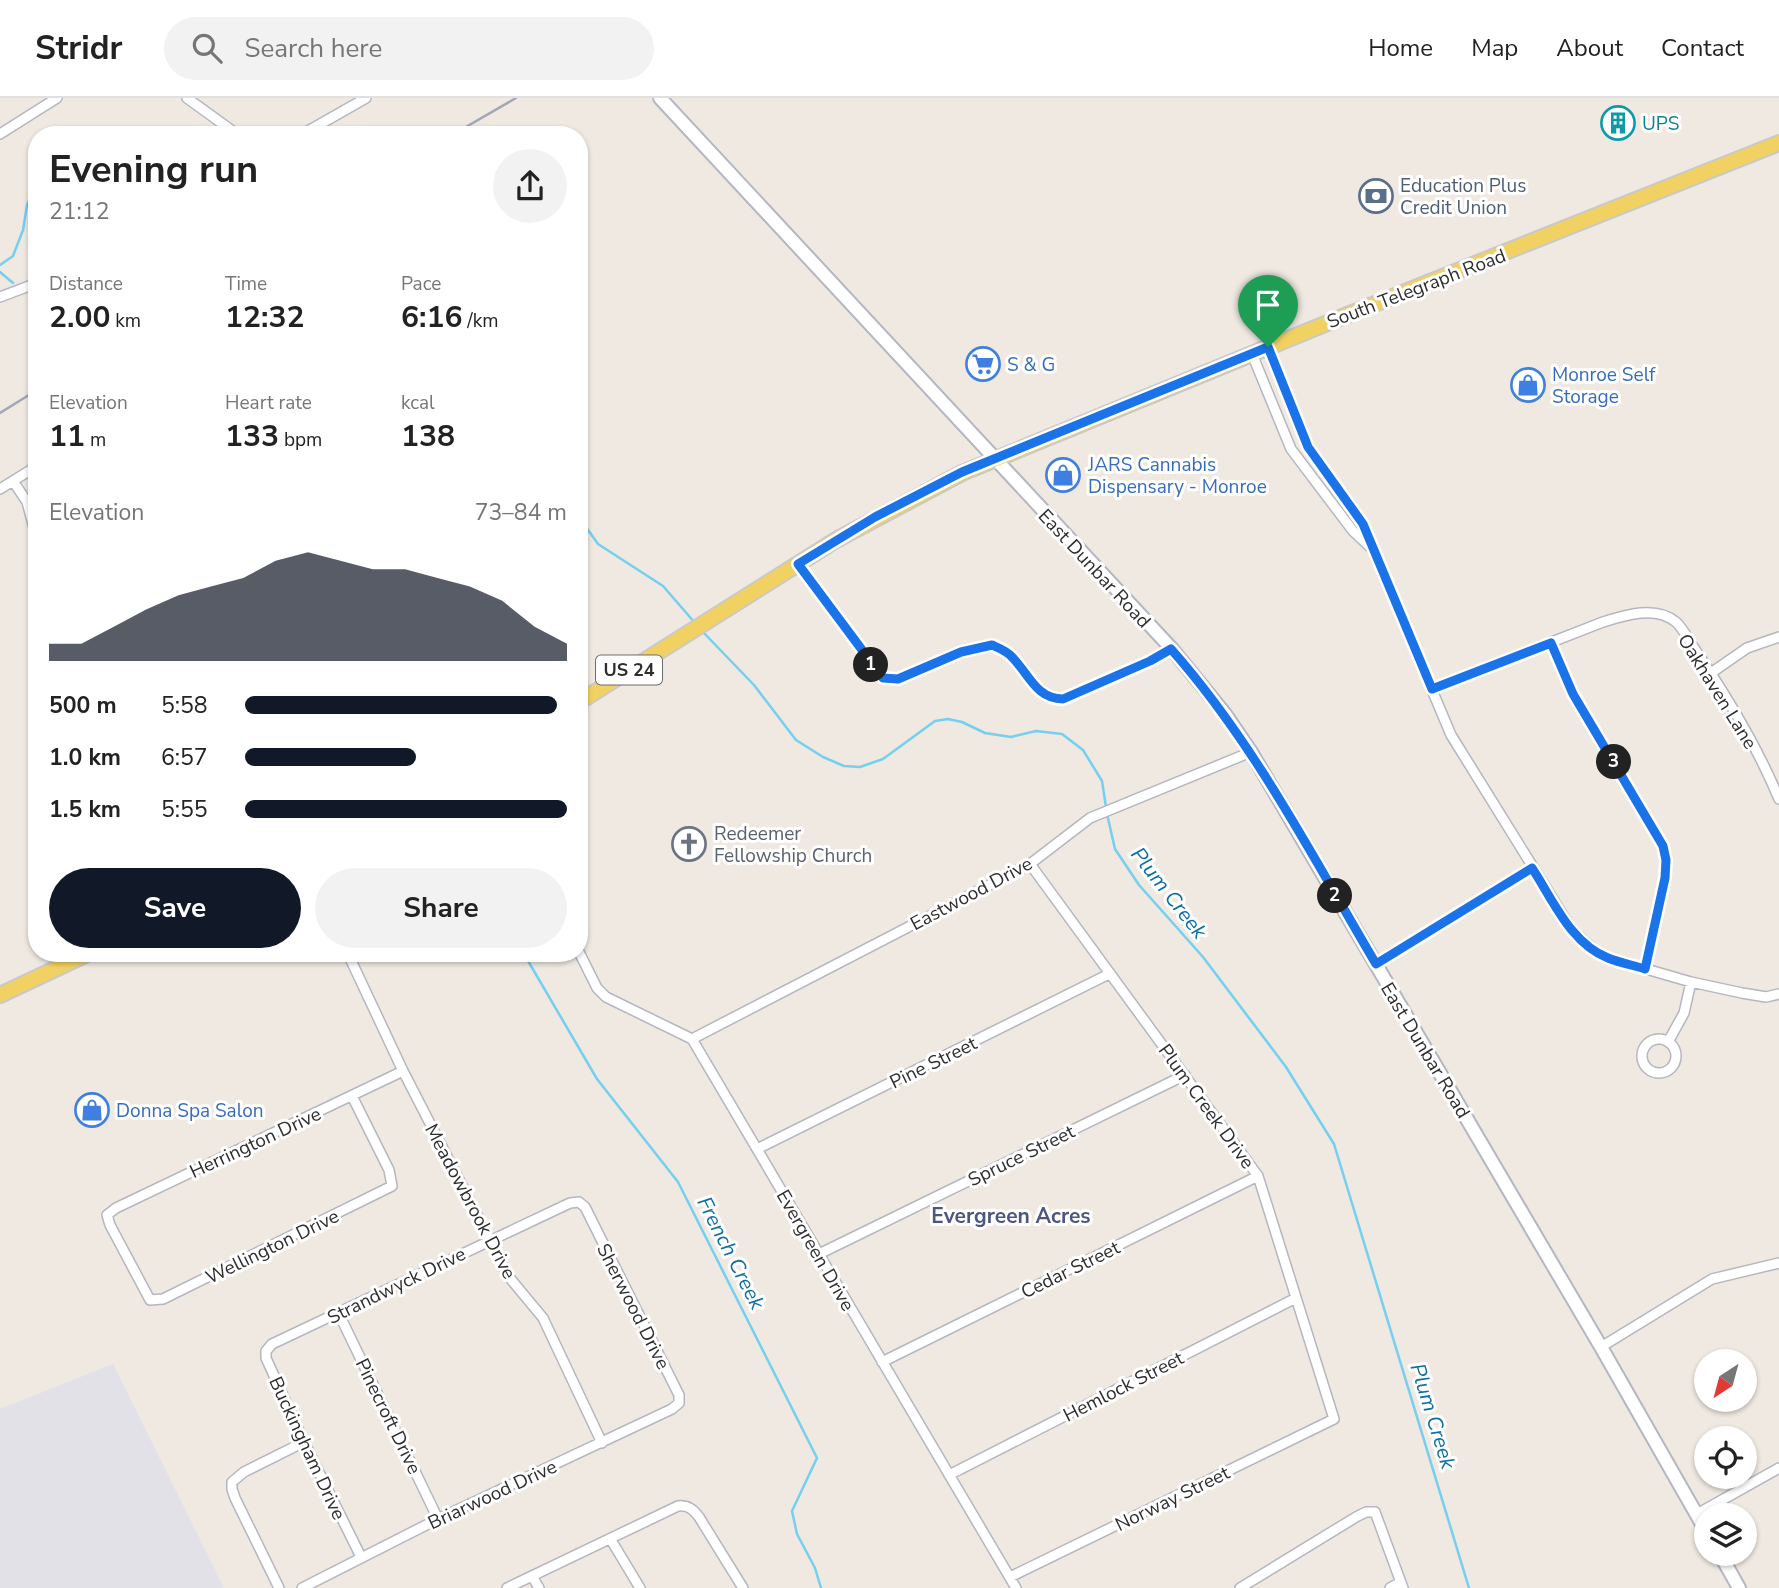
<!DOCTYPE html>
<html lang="en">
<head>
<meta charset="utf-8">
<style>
	body { margin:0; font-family:"Nunito Sans",sans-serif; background:#f2f2f2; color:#222; height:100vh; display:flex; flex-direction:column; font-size:26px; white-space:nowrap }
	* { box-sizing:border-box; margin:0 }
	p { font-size:23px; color:#767676 }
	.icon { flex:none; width:38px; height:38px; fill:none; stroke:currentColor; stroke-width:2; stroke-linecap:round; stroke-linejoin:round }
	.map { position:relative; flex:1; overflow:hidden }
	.sheet { position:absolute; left:28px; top:28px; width:560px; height:836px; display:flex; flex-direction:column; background:#fff; border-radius:28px; box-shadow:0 2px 5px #0004 }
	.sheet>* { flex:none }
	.needle { width:46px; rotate:216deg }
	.fabs { position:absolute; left:1694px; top:1251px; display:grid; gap:14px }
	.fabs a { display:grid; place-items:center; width:63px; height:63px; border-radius:50%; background:#fff; box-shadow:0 2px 5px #0004; font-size:35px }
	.pin { position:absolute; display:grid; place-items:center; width:60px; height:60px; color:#fff; margin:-72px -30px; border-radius:50% 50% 50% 0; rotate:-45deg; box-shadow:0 0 7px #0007 }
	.pin .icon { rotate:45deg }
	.km { position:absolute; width:35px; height:35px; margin:-18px; border-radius:50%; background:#222; color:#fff; font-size:19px; line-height:35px; text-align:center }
	.round { display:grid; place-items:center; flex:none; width:74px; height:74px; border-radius:37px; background:#f2f2f2 }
	.head { display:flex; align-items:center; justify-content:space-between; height:119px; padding:0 21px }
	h1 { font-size:38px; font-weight:700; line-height:52px }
	.figures { display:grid; grid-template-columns:repeat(3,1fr); gap:10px; height:119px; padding:7px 21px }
	.figures div { display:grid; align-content:center }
	.figures b { font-size:30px; font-weight:700 }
	.figures small { font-size:19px; font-weight:400 }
	.figures p { font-size:19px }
	.chart { height:196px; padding:14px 21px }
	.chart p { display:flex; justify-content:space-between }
	.chart svg { width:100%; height:126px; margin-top:7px; fill:#111827; opacity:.7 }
	.primary-button { display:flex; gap:14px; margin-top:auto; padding:14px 21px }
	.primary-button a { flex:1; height:80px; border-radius:42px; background:#111827; color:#fff; font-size:28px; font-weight:700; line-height:80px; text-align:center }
	.primary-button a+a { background:#f2f2f2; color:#222 }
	ul { padding:0 21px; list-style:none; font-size:23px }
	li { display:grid; grid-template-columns:112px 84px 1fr; align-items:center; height:52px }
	li i { height:18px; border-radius:9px; background:#111827 }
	header { display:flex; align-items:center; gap:42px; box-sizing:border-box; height:98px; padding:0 35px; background:#fff; border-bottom:2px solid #e0e0e0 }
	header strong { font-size:33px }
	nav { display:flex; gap:38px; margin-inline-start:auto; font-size:24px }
	.search { width:490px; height:63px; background:#f2f2f2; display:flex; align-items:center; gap:18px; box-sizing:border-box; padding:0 24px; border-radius:38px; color:#767676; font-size:26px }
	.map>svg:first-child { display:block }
</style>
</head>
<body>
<header>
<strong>Stridr</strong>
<div class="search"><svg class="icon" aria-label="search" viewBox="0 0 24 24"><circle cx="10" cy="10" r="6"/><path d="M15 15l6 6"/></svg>Search here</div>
<nav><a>Home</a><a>Map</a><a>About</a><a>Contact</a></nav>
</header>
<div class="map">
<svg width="1779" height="1490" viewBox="0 0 1779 1490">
	<rect width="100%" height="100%" fill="#efe9e1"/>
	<path fill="#e3e1e8" d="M113,1266L224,1490H0V1311Z"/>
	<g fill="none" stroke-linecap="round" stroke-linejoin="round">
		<path stroke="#75cff0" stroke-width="2.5" d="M0,167L13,158L23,132L27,107L37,81
			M0,174L13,185
			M30,201L37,206
			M579,419L598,446L663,488L695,525
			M702,533L754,587L796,642L823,659L844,668L860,669L883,661L935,623L948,621L962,624L985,635L1011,639L1036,633L1062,636L1083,652L1102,683L1106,709
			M1107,716L1115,751L1139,787L1203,859L1286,969L1334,1046L1469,1490
			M524,856L597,981L678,1084L817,1360L792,1413L797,1436L815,1470L821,1490"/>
		<g stroke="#b4b7c1" stroke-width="12">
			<path id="street" d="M187,0L238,37
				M0,36L57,0
				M301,37L366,0
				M0,199L37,185
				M1268,249L1308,349L1362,426L1451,637L1572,832L1595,853L1608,860L1691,884L1742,895L1766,899L1779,896
				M1252,256L1291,351L1353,433L1370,449
				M13,383L27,404L37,441
				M0,391L37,368
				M798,466L883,580L898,581L961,554L992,547C999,550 1007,553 1012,559C1029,576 1035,601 1063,601L1150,563L1172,551
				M1551,545L1573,596L1663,748L1666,763L1665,780L1645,871
				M1711,575L1747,550L1779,539
				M1431,591L1603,524C1625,517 1656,507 1676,524C1683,530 1689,543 1694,550C1726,597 1757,648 1779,701
				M579,854L597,890L606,899L692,941L1016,1490
				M348,856L403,973L509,1179L543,1220L602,1345
				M1376,866L1533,770
				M692,941L1030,766L1090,720L1251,654
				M1642 958a17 17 0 1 1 34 0a17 17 0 1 1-34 0Z
				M1668,944L1684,915L1691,884
				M352,998L389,1072L392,1088L163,1201L150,1202L110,1127L107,1117L116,1110L403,973
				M757,1051L1109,876
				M819,1156L1185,977
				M339,1216L438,1421
				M1601,1249L1712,1181L1779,1165
				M882,1264L1258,1078
				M949,1377L1296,1200
				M1697,1416L1779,1370
				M611,1442L640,1490
				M532,1478L539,1490
				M1010,1479L1334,1321L1258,1078L1030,766
				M279,1490L235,1400L232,1391V1384L244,1374L304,1344
				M302,1490L438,1421L672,1311L679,1305V1297L585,1109L579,1104L570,1105L272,1246L266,1253V1260L304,1344L361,1459
				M507,1490L678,1408C688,1407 693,1411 699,1419L743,1490
				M1240,1490L1356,1419L1366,1414H1375L1403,1490
				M1390,1490L1401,1484"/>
		</g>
		<g stroke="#b4b7c1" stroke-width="16">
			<path id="secondary" d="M660,0L1172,551L1225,616L1251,654L1601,1249L1706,1433
				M1720,1456L1739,1490"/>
		</g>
		<g stroke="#c9c9c9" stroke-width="18">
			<path id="primary" d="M579,604L836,442L962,375L1347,217L1779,45
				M0,897L87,856"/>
		</g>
		<use href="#street" stroke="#fff" stroke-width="9"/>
		<use href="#secondary" stroke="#fff" stroke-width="12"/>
		<use href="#primary" stroke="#f2d163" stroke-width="14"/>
		<path stroke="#a3a6b8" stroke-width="2.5" d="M452,37L516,0
			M0,315L37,292"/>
	</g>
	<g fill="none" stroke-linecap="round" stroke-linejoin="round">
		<g stroke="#fff" stroke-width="14">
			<path id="route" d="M1268,249L1308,349L1363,426L1432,591L1551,545L1573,596L1663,748L1666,762L1665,780L1645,871C1633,867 1620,865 1608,860C1571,846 1553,802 1532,770L1376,866C1312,758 1255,646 1171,551L1150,563L1063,601C1036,601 1029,576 1012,559C1007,553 999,550 992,547L961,554L898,581L883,580L798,466L875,419L962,374Z"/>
		</g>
		<use href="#route" stroke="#1a73e8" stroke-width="9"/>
	</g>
	<defs>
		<g id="building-ring" transform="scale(1.75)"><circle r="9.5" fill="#fff" stroke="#0f9aa8" stroke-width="1.5"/><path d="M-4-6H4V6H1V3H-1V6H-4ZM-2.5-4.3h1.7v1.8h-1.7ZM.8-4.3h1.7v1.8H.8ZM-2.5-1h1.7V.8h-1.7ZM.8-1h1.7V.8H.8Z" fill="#0f9aa8"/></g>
		<g id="bank-ring" transform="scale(1.75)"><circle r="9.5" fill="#fff" stroke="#5c6f8a" stroke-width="1.5"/><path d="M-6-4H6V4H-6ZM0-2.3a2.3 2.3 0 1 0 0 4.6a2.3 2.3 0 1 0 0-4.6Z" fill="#5c6f8a"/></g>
		<g id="supermarket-ring" transform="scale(1.75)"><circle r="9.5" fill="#fff" stroke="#3f7fe0" stroke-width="1.5"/><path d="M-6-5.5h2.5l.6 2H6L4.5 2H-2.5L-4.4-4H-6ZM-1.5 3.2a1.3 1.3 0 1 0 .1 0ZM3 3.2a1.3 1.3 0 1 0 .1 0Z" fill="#3f7fe0"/></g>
		<g id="shop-ring" transform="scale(1.75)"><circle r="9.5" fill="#fff" stroke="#3f7fe0" stroke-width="1.5"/><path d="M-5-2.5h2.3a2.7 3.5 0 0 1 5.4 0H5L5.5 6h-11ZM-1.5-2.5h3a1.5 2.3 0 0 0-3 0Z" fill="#3f7fe0"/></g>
		<g id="church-ring" transform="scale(1.75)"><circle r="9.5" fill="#fff" stroke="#6b7280" stroke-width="1.5"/><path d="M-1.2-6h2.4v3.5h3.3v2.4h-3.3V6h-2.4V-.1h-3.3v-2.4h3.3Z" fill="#6b7280"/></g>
	</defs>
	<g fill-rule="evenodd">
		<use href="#building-ring" x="1618" y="25"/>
		<use href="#bank-ring" x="1376" y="98"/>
		<use href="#supermarket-ring" x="983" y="266"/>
		<use href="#shop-ring" x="1528" y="287"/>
		<use href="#shop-ring" x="1063" y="377"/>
		<use href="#church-ring" x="689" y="746"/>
		<use href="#shop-ring" x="92" y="1012"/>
	</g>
	<g text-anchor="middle" stroke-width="6" stroke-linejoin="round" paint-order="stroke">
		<rect fill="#fff" stroke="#6d6d6d" stroke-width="2" x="596" y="557.5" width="66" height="29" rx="5"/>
		<g font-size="18" font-weight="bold" fill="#2e2e2e">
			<text x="629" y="578">US 24</text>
		</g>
		<g font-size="19" fill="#0d838f" stroke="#fff" text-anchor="start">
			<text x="1642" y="32">UPS</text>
		</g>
		<g font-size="19" fill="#4e5e75" stroke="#fff" text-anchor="start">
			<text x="1400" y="94">Education Plus<tspan x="1400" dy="22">Credit Union</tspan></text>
		</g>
		<g font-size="19" fill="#2e2e2e" stroke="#fff">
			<text transform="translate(1416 190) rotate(-21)" y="7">South Telegraph Road</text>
			<text transform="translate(1095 470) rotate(47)" y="7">East Dunbar Road</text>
			<text transform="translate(1718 593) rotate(58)" y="7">Oakhaven Lane</text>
			<text transform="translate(971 795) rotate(-28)" y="7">Eastwood Drive</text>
			<text transform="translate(1426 952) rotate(59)" y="7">East Dunbar Road</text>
			<text transform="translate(933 964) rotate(-26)" y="7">Pine Street</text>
			<text transform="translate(1207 1008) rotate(54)" y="7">Plum Creek Drive</text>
			<text transform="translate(255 1044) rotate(-25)" y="7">Herrington Drive</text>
			<text transform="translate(1021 1057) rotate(-26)" y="7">Spruce Street</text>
			<text transform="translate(471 1103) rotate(62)" y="7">Meadowbrook Drive</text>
			<text transform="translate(272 1148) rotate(-26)" y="7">Wellington Drive</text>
			<text transform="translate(816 1152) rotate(60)" y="7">Evergreen Drive</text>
			<text transform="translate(1070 1171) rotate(-26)" y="7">Cedar Street</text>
			<text transform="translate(396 1187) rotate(-26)" y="7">Strandwyck Drive</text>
			<text transform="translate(634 1208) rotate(63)" y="7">Sherwood Drive</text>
			<text transform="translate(1123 1288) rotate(-27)" y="7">Hemlock Street</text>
			<text transform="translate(389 1318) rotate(64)" y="7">Pinecroft Drive</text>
			<text transform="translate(308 1350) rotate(65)" y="7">Buckingham Drive</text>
			<text transform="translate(492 1396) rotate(-25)" y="7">Briarwood Drive</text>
			<text transform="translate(1172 1400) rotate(-26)" y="7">Norway Street</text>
		</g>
		<g font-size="19" fill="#366cbe" stroke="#fff" text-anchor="start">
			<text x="1007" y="273">S &amp; G</text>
			<text x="1552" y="283">Monroe Self<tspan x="1552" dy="22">Storage</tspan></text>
			<text x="1088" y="373">JARS Cannabis<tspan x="1088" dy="22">Dispensary - Monroe</tspan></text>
			<text x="116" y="1019">Donna Spa Salon</text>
		</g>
		<g font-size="19" fill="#5b616d" stroke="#fff" text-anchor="start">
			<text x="714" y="742">Redeemer<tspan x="714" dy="22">Fellowship Church</tspan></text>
		</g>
		<g font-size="21" font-style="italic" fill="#0d6fa3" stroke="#fff">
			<text transform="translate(1169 795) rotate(52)" y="7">Plum Creek</text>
			<text transform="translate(731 1155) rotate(63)" y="7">French Creek</text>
			<text transform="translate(1433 1318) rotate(73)" y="7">Plum Creek</text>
		</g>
		<g font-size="21" font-weight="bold" fill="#4d5680" stroke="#fff">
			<text x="1011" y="1125">Evergreen Acres</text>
		</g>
	</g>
</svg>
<div class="fabs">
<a><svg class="needle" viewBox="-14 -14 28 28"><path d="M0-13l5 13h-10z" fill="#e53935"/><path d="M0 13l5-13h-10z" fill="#767676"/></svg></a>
<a><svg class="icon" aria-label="locate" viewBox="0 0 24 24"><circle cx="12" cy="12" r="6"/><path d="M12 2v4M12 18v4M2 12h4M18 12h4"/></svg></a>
<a><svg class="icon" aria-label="layers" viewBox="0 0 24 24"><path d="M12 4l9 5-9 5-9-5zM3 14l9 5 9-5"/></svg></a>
</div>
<div class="pin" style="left:1268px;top:249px;background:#1e9e55"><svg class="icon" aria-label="arrive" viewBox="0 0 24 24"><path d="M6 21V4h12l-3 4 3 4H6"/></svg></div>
<b class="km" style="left:871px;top:567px">1</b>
<b class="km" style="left:1335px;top:798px">2</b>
<b class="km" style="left:1614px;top:664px">3</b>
<section class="sheet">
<div class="head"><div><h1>Evening run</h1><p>21:12</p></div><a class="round"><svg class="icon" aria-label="share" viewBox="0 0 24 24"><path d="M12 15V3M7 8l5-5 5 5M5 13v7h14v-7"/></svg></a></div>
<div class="figures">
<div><p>Distance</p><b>2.00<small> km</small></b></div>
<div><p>Time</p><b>12:32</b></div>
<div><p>Pace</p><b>6:16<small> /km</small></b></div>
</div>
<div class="figures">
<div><p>Elevation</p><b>11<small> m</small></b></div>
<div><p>Heart rate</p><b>133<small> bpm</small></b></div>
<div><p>kcal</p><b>138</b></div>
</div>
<div class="chart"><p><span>Elevation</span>73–84 m</p>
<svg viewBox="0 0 160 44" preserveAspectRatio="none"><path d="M0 44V38L10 38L20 32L30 26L40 21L50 18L60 15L70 9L80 6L90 9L100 12L110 12L120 15L130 18L140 23L150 32L160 38V44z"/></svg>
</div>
<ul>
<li><b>500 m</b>5:58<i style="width:97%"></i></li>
<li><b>1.0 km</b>6:57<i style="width:53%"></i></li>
<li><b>1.5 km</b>5:55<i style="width:100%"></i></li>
</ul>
<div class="primary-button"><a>Save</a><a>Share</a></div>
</section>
</div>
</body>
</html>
